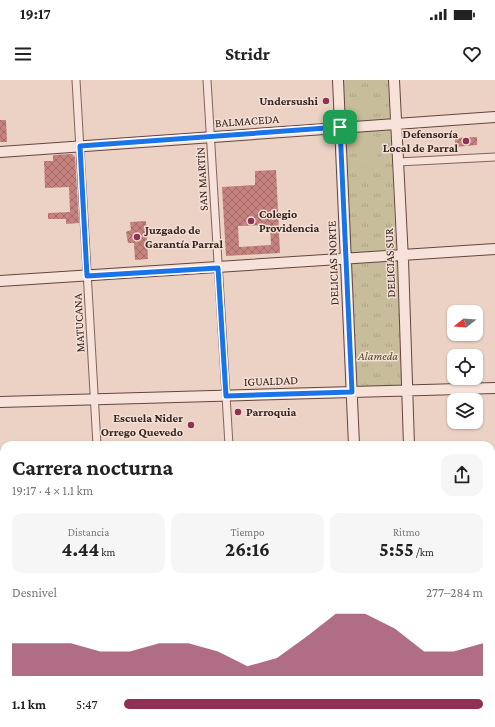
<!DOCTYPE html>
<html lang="es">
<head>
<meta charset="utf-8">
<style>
	body { margin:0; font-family:"Crimson Pro",serif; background:#f6f6f6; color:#222; height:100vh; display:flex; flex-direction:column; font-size:15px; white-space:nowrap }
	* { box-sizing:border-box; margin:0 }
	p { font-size:13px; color:#767676 }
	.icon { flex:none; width:22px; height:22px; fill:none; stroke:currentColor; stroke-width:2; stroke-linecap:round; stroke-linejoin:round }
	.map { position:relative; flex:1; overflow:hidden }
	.sheet { position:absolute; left:0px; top:361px; width:495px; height:286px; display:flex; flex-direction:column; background:#fff; border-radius:12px 12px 0 0; box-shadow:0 1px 3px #0004 }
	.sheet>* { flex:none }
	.needle { width:26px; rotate:253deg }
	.tools { position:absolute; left:447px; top:225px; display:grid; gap:8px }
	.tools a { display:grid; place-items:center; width:36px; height:36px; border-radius:8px; background:#fff; box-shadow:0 1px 3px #0004; font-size:20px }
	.pin { position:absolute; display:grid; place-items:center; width:34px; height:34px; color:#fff; margin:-17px; border-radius:8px; box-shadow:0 2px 6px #0006 }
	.round { display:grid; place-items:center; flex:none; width:42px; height:42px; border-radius:12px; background:#f6f6f6 }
	.headline { display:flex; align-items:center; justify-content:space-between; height:68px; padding:0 12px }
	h1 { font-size:22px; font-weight:700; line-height:30px }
	.metrics { display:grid; grid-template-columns:repeat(3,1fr); gap:6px; height:68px; padding:4px 12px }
	.metrics div { display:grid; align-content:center; border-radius:10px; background:#f6f6f6; text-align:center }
	.metrics b { font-size:20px; font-weight:700 }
	.metrics small { font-size:11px; font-weight:400 }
	.metrics p { font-size:11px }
	.chart { height:112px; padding:8px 12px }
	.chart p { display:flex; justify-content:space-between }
	.chart svg { width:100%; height:72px; margin-top:4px; fill:#8f3154; opacity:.7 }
	ul { padding:0 12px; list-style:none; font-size:13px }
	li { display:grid; grid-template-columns:64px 48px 1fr; align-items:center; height:30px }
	li i { height:10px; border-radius:5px; background:#8f3154 }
	.status { display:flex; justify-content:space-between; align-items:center; height:28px; padding:0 20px; background:#fff; direction:ltr }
	.status svg { height:11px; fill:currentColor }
	header { display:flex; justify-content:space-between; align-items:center; height:52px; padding:0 12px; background:#fff; font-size:18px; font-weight:700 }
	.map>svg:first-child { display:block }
</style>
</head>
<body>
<div class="status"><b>19:17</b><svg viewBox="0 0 49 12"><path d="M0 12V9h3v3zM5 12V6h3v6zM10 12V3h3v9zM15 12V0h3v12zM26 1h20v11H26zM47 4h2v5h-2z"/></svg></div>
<header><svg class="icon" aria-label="menu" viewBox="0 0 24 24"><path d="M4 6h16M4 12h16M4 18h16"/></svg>Stridr<svg class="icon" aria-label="heart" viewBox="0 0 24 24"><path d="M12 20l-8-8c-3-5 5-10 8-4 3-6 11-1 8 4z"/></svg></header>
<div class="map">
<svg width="495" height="647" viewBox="0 0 495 647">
	<defs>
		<pattern id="park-tufts" width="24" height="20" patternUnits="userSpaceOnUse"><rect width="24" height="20" fill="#c8bd9a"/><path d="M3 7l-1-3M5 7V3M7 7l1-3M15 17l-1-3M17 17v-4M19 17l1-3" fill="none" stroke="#aca284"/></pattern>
		<pattern id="building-cross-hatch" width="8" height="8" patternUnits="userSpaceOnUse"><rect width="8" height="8" fill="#c6827e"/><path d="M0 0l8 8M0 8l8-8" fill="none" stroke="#a26a67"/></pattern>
	</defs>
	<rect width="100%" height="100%" fill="#ebd2c5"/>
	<path fill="url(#park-tufts)" d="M342,0H388L403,306L356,307Z
		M374,643H414V647H375Z"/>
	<path fill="#c8bd9a" d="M372,9L374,30L360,31L359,10Z
		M376,56L378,86L360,87L359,57Z"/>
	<path fill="url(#building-cross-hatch)" fill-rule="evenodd" d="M0,40H6L7,62H0Z
		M477,57V65L455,67V58Z
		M72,74L75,77L79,143L66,144V139H48V133L70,132L69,107L45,108L44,81H53V75Z
		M276,90L280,173L226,176L222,107L255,105V91ZM270,145L271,165L239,167L238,146Z
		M146,141L148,179L135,180L134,163H128L126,152L131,150L130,142Z"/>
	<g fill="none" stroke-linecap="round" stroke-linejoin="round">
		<g stroke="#84635c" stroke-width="9">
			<path id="street" d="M76,0L97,365
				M207,0L229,365
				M398,82L495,77
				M491,441H495
				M0,457H4
				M491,568H495
				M0,588H4
				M112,643V647
				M244,643V647"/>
		</g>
		<g stroke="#664540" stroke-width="12">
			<path id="secondary" d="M338,0L354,365
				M394,0L403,180L409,365
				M0,72L495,37
				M0,201L495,169
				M0,322L495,308
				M371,643V647
				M419,643V647"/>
		</g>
		<use href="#street" stroke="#f6e2d8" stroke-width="7"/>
		<use href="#secondary" stroke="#f6e2d8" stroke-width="10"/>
	</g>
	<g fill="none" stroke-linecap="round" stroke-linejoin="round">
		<g stroke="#fff" stroke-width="8">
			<path id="route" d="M340,47L352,312L226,316L218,188L87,196L80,66Z"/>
		</g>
		<use href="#route" stroke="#1a73e8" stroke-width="5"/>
	</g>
	<g fill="#8f3154" stroke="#f3dfd4" stroke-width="1.5">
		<circle cx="326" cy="21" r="4"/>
		<circle cx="466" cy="61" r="4"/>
		<circle cx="251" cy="141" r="4"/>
		<circle cx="137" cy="157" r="4"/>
		<circle cx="238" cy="332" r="4"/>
		<circle cx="191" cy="345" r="4"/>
	</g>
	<g text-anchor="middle" stroke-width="3" stroke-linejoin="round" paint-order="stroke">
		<g font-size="12" font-weight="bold" fill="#36221f" stroke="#f3dfd4" text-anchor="end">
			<text x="318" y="25">Undersushi</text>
			<text x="458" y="58">Defensoría<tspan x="458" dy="14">Local de Parral</tspan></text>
			<text x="259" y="138" text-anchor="start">Colegio<tspan x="259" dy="14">Providencia</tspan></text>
			<text x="145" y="154" text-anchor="start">Juzgado de<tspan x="145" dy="14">Garantía Parral</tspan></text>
			<text x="246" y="336" text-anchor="start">Parroquia</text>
			<text x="183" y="342">Escuela Nider<tspan x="183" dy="14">Orrego Quevedo</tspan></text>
		</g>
		<g font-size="12" fill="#36221f" stroke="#f3dfd4">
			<text transform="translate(247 41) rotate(-4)" y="4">BALMACEDA</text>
			<text transform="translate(202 99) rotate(-93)" y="4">SAN MARTÍN</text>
			<text transform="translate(333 183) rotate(-92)" y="4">DELICIAS NORTE</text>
			<text transform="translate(390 183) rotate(-92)" y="4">DELICIAS SUR</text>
			<text transform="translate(79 243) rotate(-93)" y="4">MATUCANA</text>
			<text transform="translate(271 301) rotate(-2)" y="4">IGUALDAD</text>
		</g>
		<g font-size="12" font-style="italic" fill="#504c27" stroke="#f3dfd4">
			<text x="378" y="280">Alameda</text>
		</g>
	</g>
</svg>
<div class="tools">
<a><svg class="needle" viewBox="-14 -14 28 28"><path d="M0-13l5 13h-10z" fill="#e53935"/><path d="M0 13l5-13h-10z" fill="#767676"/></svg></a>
<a><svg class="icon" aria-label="locate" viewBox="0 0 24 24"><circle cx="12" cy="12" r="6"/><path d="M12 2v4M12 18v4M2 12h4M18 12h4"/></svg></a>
<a><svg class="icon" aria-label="layers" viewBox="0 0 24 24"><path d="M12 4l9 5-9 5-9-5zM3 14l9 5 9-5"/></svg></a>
</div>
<div class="pin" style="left:340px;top:47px;background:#1e9e55"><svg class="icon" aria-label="arrive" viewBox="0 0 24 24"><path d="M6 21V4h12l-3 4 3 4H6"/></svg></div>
<section class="sheet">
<div class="headline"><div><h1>Carrera nocturna</h1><p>19:17 · 4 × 1.1 km</p></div><a class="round"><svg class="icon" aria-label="share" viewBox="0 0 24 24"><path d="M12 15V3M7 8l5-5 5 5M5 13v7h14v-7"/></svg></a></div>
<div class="metrics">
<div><p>Distancia</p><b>4.44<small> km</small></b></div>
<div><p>Tiempo</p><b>26:16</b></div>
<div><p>Ritmo</p><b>5:55<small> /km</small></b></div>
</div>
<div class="chart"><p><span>Desnivel</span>277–284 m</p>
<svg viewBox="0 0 160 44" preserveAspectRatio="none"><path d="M0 44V24L10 24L20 24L30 29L40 29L50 24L60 24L70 29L80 38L90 33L100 20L110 6L120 6L130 15L140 29L150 29L160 24V44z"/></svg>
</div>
<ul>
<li><b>1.1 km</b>5:47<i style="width:100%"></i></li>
</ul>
</section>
</div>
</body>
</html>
